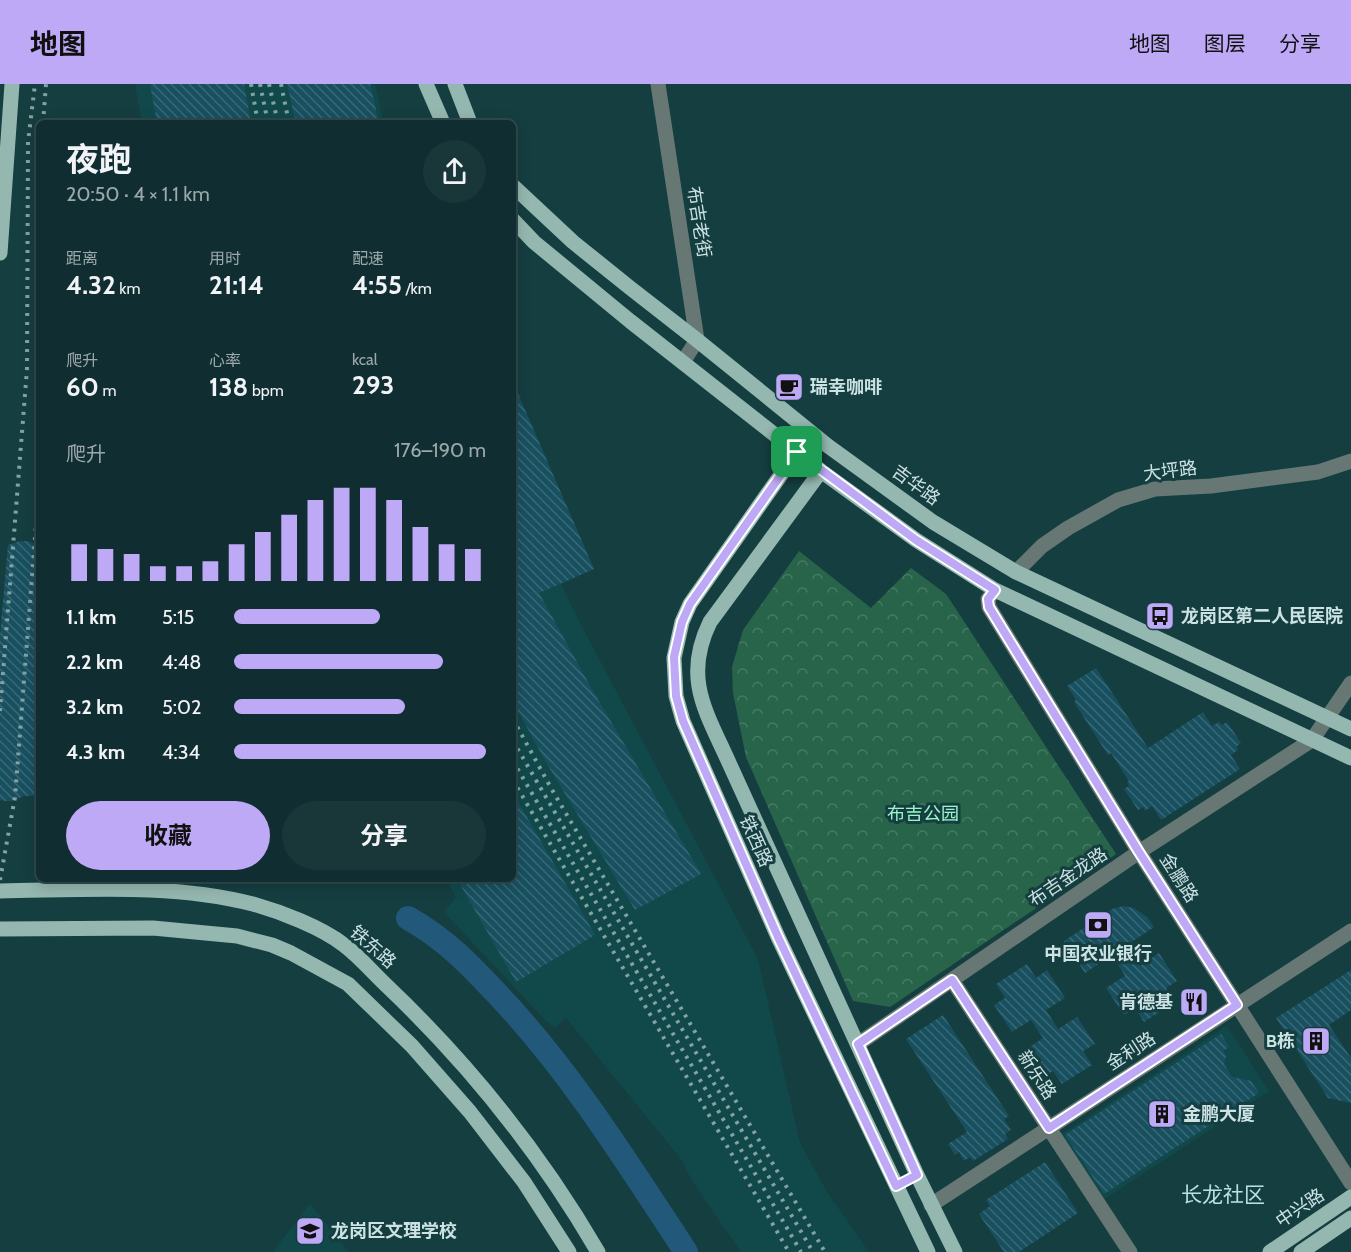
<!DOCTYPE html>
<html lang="zh">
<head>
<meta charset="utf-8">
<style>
	body { margin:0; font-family:Cabin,"Noto Sans SC",sans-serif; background:#193639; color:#f1f3f6; height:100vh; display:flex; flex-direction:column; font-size:22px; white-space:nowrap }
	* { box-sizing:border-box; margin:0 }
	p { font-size:20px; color:#9ca8ab }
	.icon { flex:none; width:33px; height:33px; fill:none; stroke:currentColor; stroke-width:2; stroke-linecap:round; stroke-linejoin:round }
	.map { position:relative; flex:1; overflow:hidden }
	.panel { position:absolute; left:36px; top:36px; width:480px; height:762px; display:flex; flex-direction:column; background:#102e31; border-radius:9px; box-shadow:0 3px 15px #0003,0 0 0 2px #304a4d }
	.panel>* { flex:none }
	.pin { position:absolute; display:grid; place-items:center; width:51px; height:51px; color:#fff; margin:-26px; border-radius:12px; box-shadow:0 3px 9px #0006 }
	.round { display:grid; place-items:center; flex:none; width:63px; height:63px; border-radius:32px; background:#193639 }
	.summary { display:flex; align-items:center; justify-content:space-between; height:102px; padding:0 30px }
	h1 { font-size:33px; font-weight:700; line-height:45px }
	.stats { display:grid; grid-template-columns:repeat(3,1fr); gap:9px; height:102px; padding:6px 30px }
	.stats div { display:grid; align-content:center }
	.stats b { font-size:26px; font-weight:700 }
	.stats small { font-size:16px; font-weight:400 }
	.stats p { font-size:16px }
	.chart { height:168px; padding:12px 30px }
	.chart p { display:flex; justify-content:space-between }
	.chart svg { width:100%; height:108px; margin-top:6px; stroke:#bda9f5; stroke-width:6 }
	.cta { display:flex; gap:12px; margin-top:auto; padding:12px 30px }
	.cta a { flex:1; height:69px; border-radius:36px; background:#bda9f5; color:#111; font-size:24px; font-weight:700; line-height:69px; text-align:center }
	.cta a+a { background:#193639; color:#f1f3f6 }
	ul { padding:0 30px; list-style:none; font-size:20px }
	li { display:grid; grid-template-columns:96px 72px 1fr; align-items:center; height:45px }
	li i { height:15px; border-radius:8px; background:#bda9f5 }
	header { display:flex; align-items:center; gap:36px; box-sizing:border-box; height:84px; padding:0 30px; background:#bda9f5; color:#111 }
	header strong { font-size:28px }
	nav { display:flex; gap:33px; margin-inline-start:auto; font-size:21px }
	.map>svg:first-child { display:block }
</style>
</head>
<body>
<header>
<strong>地图</strong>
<nav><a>地图</a><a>图层</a><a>分享</a></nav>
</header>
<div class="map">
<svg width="1351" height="1168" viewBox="0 0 1351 1168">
	<defs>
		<pattern id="park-crowns" width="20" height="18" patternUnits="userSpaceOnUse" patternTransform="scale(1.5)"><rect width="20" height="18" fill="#28644a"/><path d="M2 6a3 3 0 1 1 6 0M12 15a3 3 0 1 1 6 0" fill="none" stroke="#467a64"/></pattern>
		<pattern id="building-back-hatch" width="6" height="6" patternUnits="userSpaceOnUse" patternTransform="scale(1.5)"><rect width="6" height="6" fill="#185060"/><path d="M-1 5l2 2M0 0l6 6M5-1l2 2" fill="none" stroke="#386977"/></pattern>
	</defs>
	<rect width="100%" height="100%" fill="#153e41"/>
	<path fill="#11494b" d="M135,0H375L384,39H130L129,36L141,34Z
		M513,298L594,485L561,500L579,537L758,875L800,1059L827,1108L869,1168H741L692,1097L681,1075L566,934L555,944L545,936L444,828L456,813L446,795H513Z
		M1227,942L1269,1007L1103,1116L1061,1051Z
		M310,1119L315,1126L349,1168H273Z"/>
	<path fill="url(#park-crowns)" d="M799,467L871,524L911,484L946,510L1116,770L890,923L853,917L746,673L733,609L732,583L743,546Z"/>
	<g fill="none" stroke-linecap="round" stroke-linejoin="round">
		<path stroke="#225879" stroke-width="24" d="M408,834C447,856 471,882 501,914C573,991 628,1080 686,1168"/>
	</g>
	<path fill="url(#building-back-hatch)" d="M150,0H244L251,39H157Z
		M287,0H370L379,39H296Z
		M513,298L594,485L539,509L594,609L701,790L635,826L546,678L513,618Z
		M20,457H27L39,461V712H24L12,717H5L0,716V552L8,461Z
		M1096,584L1148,664L1203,628L1212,642L1219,638L1222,641L1227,638L1241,659L1236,663L1238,666L1231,671L1240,685L1161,736L1152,722L1145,727L1143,723L1138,726L1124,705L1129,702L1127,698L1129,697L1111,669L1108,671L1074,618L1076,616L1067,602Z
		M513,709L595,851L516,898L457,795H513Z
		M1123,822L1134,824L1147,833L1154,843L1127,861L1140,882L1159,869L1177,897L1166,904L1175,918L1144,938L1135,924L1124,931L1106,904L1125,892L1112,871L1085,889L1064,857L1112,825Z
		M1027,880L1036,894L1047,886L1065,914L1046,926L1058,945L1077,933L1095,960L1083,967L1092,981L1062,1000L1053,987L1042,994L1024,967L1043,954L1031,936L1012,948L994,921L1005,914L996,900Z
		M1351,886V926L1329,941L1351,974V1019L1328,1014L1276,934Z
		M943,931L1009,1032L1004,1035L1011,1046L1005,1050L1008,1055L973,1077L970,1073L964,1077L959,1068L955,1071L948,1060L967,1048L906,955Z
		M1221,950L1229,963L1223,967L1226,972L1224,980L1232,993L1251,997L1259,1009L1104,1110L1065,1051Z
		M1045,1078L1078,1129L1019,1168H1004L979,1130L990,1122L986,1116Z"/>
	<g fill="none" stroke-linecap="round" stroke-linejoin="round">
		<path stroke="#677874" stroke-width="15" d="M658,0L697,256L683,278
			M1016,488L1042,462L1068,444L1118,416L1155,405L1211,402L1318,388L1351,377
			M995,506L988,515L989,523L1139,768L1351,1099
			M952,896L1130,1168
			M858,960L1139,768L1312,656L1351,599
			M931,1121L1351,847"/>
		<path stroke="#94b7af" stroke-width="15" d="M426,0L443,39
			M455,0L470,39
			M513,102L573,158L629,203L697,256L828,362L933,438L1016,488L1351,645
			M513,136L534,158L630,237L821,387L916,456L995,506L1351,674
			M0,169L12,0
			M797,368L690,520L682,538L674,574L676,612L683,637L778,853L928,1168
			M821,387L710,538C682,595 707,629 730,681L917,1091L955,1168
			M0,807C84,806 171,799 253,820C281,828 321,843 344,861C360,873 373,889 387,902C469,980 541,1070 598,1168
			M0,845L153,844L237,852L272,861L291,869L348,900L412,962L470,1028L524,1098L569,1168
			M1270,1168L1351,1113
			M1301,1168L1351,1134"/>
		<path stroke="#84a1a3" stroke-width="4" stroke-dasharray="3 6" stroke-linecap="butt" d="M251,0L258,39
			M260,0L268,39
			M269,0L278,39
			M281,0L289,39
			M43,39L46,0
			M0,627L27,285L28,58L35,0
			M513,635L551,704L825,1168
			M513,657L813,1168
			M513,677L801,1168
			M513,696L789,1168
			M0,796L15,713L39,402"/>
	</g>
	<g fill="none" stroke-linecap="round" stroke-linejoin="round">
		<g stroke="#fff" stroke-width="12">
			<path id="route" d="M797,368L916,456L995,506L988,515L989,523L1139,768L1237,921L1049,1044L952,896L858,960L917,1091L896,1102L778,853L683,637L676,612L674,573L682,538L690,520Z"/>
		</g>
		<use href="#route" stroke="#bda9f5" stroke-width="8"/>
	</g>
	<defs>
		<g id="cafe-square" transform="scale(1.5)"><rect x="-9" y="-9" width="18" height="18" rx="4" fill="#bda9f5" stroke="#153e41"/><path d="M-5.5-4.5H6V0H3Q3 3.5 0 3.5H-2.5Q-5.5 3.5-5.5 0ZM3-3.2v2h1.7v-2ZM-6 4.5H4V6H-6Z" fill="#111"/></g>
		<g id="bus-square" transform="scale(1.5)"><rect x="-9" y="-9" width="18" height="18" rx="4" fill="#bda9f5" stroke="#153e41"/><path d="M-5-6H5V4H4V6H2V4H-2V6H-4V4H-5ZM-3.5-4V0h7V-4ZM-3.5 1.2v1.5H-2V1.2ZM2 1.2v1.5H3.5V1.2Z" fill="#111"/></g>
		<g id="bank-square" transform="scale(1.5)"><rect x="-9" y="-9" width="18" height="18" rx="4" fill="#bda9f5" stroke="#153e41"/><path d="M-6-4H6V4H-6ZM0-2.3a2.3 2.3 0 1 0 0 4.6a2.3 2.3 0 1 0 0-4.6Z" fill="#111"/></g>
		<g id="restaurant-square" transform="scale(1.5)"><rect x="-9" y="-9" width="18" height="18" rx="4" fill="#bda9f5" stroke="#153e41"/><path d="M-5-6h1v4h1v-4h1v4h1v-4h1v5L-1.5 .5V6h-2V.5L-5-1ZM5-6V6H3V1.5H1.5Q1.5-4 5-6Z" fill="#111"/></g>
		<g id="building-square" transform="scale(1.5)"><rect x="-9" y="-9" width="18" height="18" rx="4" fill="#bda9f5" stroke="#153e41"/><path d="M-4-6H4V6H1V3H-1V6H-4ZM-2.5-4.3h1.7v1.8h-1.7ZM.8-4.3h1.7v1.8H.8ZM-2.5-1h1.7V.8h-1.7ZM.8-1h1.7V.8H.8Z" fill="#111"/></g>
		<g id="school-square" transform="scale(1.5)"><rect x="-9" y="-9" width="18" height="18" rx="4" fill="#bda9f5" stroke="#153e41"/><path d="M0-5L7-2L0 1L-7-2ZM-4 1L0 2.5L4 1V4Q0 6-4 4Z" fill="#111"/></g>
	</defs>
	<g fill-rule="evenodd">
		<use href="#cafe-square" x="789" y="303"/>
		<use href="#bus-square" x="1160" y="532"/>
		<use href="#bank-square" x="1098" y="841"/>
		<use href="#restaurant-square" x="1194" y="918"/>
		<use href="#building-square" x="1316" y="957"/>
		<use href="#building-square" x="1162" y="1030"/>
		<use href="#school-square" x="310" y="1147"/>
	</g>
	<g text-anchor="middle" stroke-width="6" stroke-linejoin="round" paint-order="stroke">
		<g font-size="18" fill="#cce2e3" stroke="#153e41">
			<text transform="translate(699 138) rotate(81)" y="6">布吉老街</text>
			<text transform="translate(1170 387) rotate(-7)" y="6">大坪路</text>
			<text transform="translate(916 401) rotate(36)" y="6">吉华路</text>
			<text transform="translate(756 757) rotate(66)" y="6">铁西路</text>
			<text transform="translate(1068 793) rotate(-34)" y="6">布吉金龙路</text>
			<text transform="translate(1179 794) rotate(57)" y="6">金鹏路</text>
			<text transform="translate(373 863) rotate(41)" y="6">铁东路</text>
			<text transform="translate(1131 967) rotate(-33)" y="6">金利路</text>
			<text transform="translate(1037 991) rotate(57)" y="6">新乐路</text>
			<text transform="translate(1300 1124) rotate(-34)" y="6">中兴路</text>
		</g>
		<g font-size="18" font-weight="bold" fill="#cce2e3" stroke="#153e41" text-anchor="start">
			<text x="810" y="309">瑞幸咖啡</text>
			<text x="1181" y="538">龙岗区第二人民医院</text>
			<text x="1098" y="876" text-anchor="middle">中国农业银行</text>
			<text x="1173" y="924" text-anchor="end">肯德基</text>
			<text x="1295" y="963" text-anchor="end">B栋</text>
			<text x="1183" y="1036">金鹏大厦</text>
			<text x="331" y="1153">龙岗区文理学校</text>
		</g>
		<g font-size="18" fill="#9af5c8" stroke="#153e41">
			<text x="923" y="736">布吉公园</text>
		</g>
		<g font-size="21" fill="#b6e2e4" stroke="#153e41">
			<text x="1223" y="1118">长龙社区</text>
		</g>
	</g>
</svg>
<div class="pin" style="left:797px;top:368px;background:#1e9e55"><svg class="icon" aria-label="arrive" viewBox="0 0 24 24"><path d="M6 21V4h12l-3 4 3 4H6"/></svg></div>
<section class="panel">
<div class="summary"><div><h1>夜跑</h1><p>20:50 · 4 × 1.1 km</p></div><a class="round"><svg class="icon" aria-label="share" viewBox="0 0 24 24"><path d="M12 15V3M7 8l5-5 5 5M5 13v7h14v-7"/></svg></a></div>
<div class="stats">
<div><p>距离</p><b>4.32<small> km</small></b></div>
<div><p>用时</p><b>21:14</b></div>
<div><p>配速</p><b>4:55<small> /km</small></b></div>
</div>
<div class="stats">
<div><p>爬升</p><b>60<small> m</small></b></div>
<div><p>心率</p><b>138<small> bpm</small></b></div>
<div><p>kcal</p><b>293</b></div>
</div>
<div class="chart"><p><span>爬升</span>176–190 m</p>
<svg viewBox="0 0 160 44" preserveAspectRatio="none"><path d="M5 44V29M15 44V31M25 44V33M35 44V38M45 44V38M55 44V36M65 44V29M75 44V24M85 44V17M95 44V11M105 44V6M115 44V6M125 44V11M135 44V22M145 44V29M155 44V31"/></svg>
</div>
<ul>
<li><b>1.1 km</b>5:15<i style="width:58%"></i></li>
<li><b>2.2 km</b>4:48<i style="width:83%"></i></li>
<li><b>3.2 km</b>5:02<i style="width:68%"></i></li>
<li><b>4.3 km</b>4:34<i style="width:100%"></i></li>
</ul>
<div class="cta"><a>收藏</a><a>分享</a></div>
</section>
</div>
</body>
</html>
